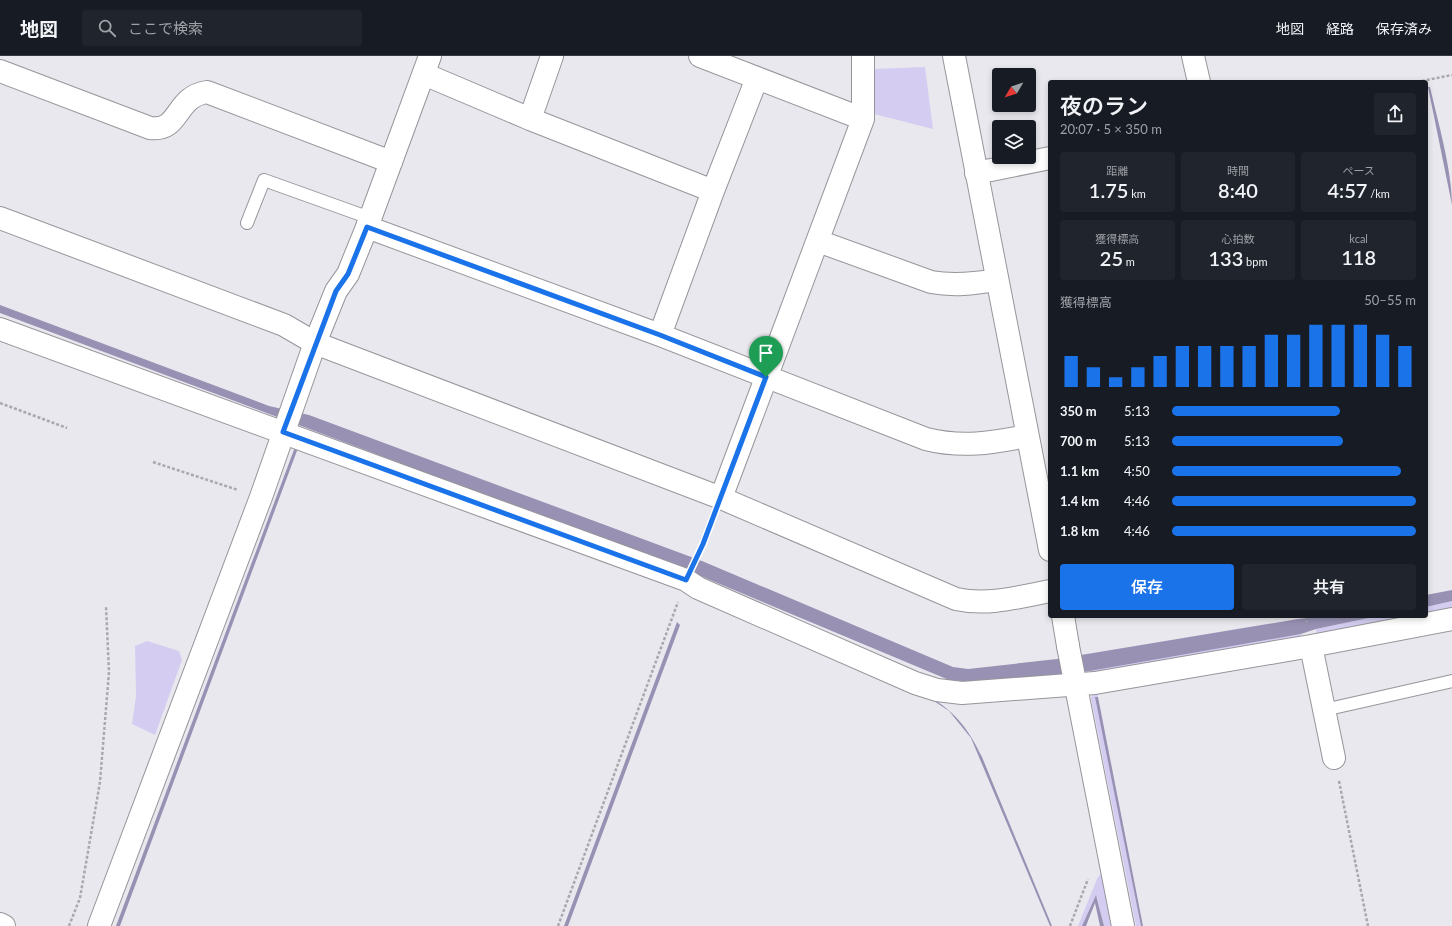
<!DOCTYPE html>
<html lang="ja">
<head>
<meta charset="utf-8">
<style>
	body { margin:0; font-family:Lato,"Noto Sans JP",sans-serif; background:#20242c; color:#f1f3f6; height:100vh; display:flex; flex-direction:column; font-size:15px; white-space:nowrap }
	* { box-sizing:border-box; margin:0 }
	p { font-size:13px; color:#9ea1a6 }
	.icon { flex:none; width:22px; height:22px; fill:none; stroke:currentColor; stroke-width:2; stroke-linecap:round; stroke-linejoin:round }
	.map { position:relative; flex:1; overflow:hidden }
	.details { position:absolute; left:1048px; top:24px; width:380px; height:538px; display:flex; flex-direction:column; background:#171b24; border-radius:4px; box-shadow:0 2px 6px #0003 }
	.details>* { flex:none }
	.needle { width:26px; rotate:231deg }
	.fabs { position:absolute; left:992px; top:12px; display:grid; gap:8px }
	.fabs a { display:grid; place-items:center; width:44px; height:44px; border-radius:4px; background:#171b24; box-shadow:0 2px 6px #0003; font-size:20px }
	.pin { position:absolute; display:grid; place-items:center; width:34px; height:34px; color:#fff; margin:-41px -17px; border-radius:50% 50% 50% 0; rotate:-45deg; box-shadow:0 0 4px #0007 }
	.pin .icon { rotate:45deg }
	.round { display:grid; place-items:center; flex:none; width:42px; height:42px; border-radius:4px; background:#20242c }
	.summary { display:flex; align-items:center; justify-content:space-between; height:68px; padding:0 12px }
	h1 { font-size:22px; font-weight:600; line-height:30px }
	.figures { display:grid; grid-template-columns:repeat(3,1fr); gap:6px; height:68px; padding:4px 12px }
	.figures div { display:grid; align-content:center; border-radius:4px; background:#20242c; text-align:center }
	.figures b { font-size:20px; font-weight:600 }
	.figures small { font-size:11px; font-weight:400 }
	.figures p { font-size:11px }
	.chart { height:112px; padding:8px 12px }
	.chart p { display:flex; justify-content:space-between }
	.chart svg { width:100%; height:72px; margin-top:4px; stroke:#1a73e8; stroke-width:6 }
	.primary-button { display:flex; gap:8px; margin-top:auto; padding:8px 12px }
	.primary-button a { flex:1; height:46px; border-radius:4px; background:#1a73e8; color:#fff; font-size:16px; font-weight:600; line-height:46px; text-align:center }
	.primary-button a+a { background:#20242c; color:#f1f3f6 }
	ul { padding:0 12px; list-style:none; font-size:13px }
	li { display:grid; grid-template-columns:64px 48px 1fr; align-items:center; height:30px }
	li i { height:10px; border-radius:5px; background:#1a73e8 }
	header { display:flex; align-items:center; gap:24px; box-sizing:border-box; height:56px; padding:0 20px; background:#171b24; border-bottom:1px solid #363941 }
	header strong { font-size:19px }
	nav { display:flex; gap:22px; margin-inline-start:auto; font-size:14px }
	.search { width:280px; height:36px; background:#20242c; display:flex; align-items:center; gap:10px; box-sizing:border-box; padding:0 14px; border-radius:4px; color:#9ea1a6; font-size:15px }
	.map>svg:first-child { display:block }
</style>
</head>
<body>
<header>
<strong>地図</strong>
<div class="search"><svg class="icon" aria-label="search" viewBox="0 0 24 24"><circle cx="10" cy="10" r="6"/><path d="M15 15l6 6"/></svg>ここで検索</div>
<nav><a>地図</a><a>経路</a><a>保存済み</a></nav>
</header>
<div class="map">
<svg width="1452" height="870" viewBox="0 0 1452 870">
	<rect width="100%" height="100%" fill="#e9e8ee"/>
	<path fill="#d4cdf1" d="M925,11L933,73L874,58L873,13Z
		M1452,545V554L1426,559V551Z
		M1378,560H1419L1317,580L1316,573Z
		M1301,578L1302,583L1092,618L1088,614Z
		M147,585L179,595L182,604L155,679L132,668L136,640L135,590Z
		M1098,635V641L1096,642L1141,870H1136L1091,642L1093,638Z
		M1101,817L1113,870H1104L1097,841H1095L1082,870H1078L1097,823Z"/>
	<path fill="#9891b4" d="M1428,31H1430C1438,66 1452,114 1452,149Z
		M0,249L269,350L309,359L702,505L953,611L968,613L1057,603L1298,563L1322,560H1378L1316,573L1301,578L1061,620L971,626L949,624L696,518L0,257Z
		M295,391L298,392L120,870H116Z
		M1452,534V545L1426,551V539Z
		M677,566L680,569L568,870H564Z
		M1095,641H1098L1143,870H1141Z
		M932,642C958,659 968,673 982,701L1052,870H1050L971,682L949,655L931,643Z
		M1096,839L1104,870H1100L1095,847L1086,870H1082Z"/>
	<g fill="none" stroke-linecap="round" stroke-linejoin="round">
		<g stroke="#96959a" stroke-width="14">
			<path id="service" d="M247,167L264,124L370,162
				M1324,654L1452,625"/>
		</g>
		<g stroke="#96959a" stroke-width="24">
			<path id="minor" d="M700,0L863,63L721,442
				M1193,0L1199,26
				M0,15L150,72C181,76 174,41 207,36L391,106
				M424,18L530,63L552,0
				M530,63L713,135
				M863,63V0
				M976,117L1050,102
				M0,162L284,269L315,287L721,442L956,543C988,550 1019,541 1050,535
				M367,171L660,279L926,383C962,392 991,387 1027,380
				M818,185L931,226C953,230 973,228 996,224
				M0,273L686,524L698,532L915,627L937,634L962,637L1095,627L1311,590L1452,563
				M660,279L713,135L757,22
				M1068,590L1123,870
				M1311,590L1334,702
				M0,868L4,870"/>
		</g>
		<g stroke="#96959a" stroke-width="24">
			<path id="tertiary" d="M954,0L1050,494
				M1063,560L1068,590
				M99,870L261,441L315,287L336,235L348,218L367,171L430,0"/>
		</g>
		<path stroke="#a9a8ad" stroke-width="2.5" stroke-dasharray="3 2" stroke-linecap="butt" d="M1417,26L1452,19
			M0,347L67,372
			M153,406L238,434
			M695,502L712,463
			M1305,560L1307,566
			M1339,725L1368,870
			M69,870L80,842L100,726L109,616L106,550
			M558,870L678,546
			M1070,870L1088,823"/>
		<use href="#service" stroke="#fff" stroke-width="12"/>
		<use href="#minor" stroke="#fff" stroke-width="22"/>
		<use href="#tertiary" stroke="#fff" stroke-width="22"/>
	</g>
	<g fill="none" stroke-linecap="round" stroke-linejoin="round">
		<g stroke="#fff" stroke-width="8">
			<path id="route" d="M367,171L660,279L766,321L703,488L686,524L283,376L336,235L348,218Z"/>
		</g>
		<use href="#route" stroke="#1a73e8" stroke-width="5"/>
	</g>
</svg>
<div class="fabs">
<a><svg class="needle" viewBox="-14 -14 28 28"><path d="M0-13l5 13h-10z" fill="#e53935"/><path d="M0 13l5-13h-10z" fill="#9ea1a6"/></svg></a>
<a><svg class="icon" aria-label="layers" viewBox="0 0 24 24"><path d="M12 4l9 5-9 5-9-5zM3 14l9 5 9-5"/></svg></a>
</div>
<div class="pin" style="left:766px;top:321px;background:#1e9e55"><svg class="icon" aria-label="arrive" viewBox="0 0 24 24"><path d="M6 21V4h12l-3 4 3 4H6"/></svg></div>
<section class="details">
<div class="summary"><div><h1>夜のラン</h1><p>20:07 · 5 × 350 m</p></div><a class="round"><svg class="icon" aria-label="share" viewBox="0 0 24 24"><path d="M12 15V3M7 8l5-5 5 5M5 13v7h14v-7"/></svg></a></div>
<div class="figures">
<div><p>距離</p><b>1.75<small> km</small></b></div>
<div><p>時間</p><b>8:40</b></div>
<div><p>ペース</p><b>4:57<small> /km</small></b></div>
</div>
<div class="figures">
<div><p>獲得標高</p><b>25<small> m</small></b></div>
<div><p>心拍数</p><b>133<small> bpm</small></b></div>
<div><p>kcal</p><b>118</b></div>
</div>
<div class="chart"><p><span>獲得標高</span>50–55 m</p>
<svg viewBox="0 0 160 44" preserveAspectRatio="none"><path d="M5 44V25M15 44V32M25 44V38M35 44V32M45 44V25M55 44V19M65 44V19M75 44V19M85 44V19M95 44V12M105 44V12M115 44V6M125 44V6M135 44V6M145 44V12M155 44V19"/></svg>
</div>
<ul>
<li><b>350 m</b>5:13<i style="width:69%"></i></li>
<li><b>700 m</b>5:13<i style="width:70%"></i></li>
<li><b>1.1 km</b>4:50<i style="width:94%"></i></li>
<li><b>1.4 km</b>4:46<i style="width:100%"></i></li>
<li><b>1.8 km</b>4:46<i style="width:100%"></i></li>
</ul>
<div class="primary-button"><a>保存</a><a>共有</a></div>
</section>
</div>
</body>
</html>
